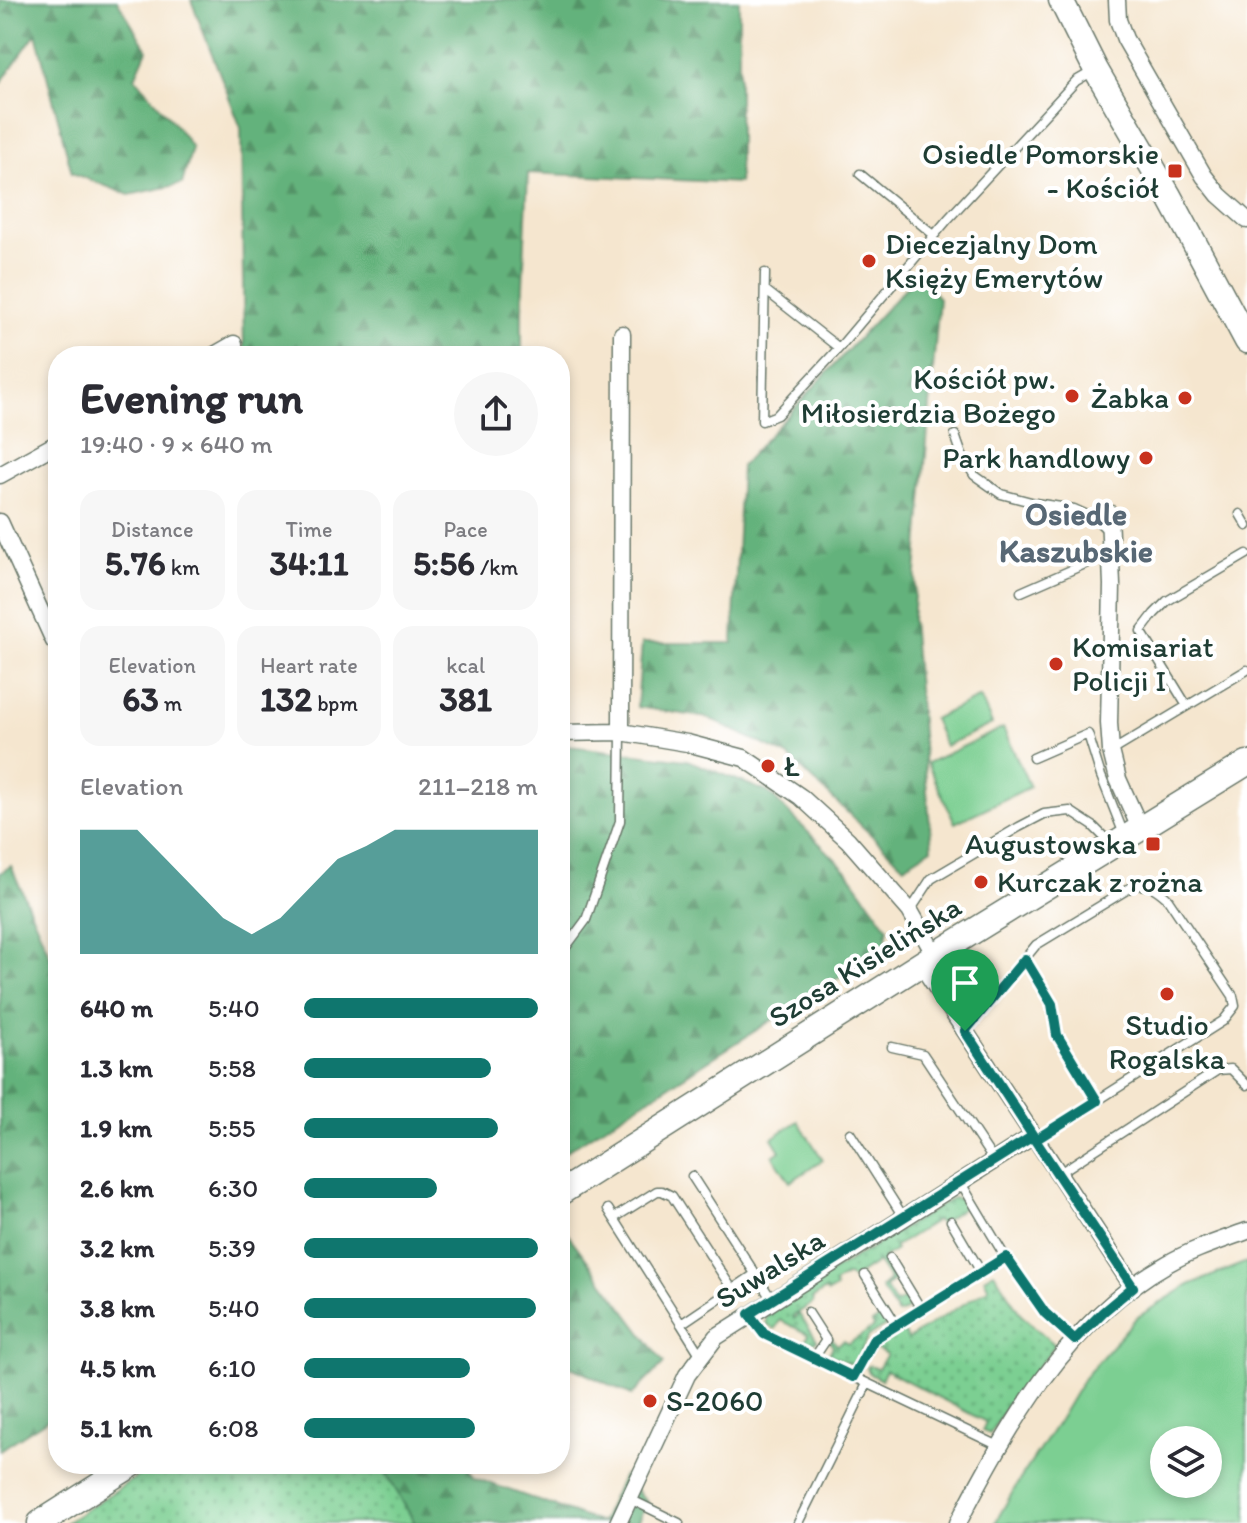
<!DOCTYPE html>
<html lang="en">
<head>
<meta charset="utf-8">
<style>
	body { margin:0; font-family:Itim,sans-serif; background:#f7f7f7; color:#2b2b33; height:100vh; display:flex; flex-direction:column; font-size:30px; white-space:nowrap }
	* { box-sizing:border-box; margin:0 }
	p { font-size:26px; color:#7c7c81 }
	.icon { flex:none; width:44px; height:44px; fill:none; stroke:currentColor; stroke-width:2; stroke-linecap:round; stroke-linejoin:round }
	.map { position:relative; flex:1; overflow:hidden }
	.drawer { position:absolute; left:48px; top:346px; width:522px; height:1128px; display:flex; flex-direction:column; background:#fff; border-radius:32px; box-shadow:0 4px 12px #0003 }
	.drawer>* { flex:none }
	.tools { position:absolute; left:1150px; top:1426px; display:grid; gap:16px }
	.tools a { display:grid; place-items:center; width:72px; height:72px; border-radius:50%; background:#fff; box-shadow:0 4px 12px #0003; font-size:40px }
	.pin { position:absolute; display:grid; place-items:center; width:68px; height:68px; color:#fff; margin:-82px -34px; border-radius:50% 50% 50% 0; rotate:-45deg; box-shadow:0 0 8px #0007 }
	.pin .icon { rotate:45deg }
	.round { display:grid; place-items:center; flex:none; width:84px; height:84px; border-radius:42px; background:#f7f7f7 }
	.overview { display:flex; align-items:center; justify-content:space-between; height:136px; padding:0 32px }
	h1 { font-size:44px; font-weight:700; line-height:60px }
	.figures { display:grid; grid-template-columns:repeat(3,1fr); gap:12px; height:136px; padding:8px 32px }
	.figures div { display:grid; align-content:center; border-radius:20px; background:#f7f7f7; text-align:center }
	.figures b { font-size:34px; font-weight:700 }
	.figures small { font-size:22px; font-weight:400 }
	.figures p { font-size:22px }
	.chart { height:224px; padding:16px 32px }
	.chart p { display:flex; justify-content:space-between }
	.chart svg { width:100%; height:144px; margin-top:8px; fill:#0f766e; opacity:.7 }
	ul { padding:0 32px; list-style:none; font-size:26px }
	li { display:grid; grid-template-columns:128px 96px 1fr; align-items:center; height:60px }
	li i { height:20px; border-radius:10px; background:#0f766e }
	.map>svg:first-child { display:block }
</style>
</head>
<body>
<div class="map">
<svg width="1247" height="1523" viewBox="0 0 1247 1523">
	<defs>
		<pattern id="grass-dots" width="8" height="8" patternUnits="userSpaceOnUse" patternTransform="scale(2)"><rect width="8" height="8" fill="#7bcf92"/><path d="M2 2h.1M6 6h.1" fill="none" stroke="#64a978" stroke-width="1.8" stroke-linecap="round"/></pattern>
		<pattern id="forest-firs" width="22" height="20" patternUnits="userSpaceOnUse" patternTransform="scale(2)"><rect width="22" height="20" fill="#64b27c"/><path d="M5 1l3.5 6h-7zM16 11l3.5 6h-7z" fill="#529266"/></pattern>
	</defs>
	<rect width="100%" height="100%" fill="#fff"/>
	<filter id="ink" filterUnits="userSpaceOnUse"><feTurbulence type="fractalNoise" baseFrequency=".0125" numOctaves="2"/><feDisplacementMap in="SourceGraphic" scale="16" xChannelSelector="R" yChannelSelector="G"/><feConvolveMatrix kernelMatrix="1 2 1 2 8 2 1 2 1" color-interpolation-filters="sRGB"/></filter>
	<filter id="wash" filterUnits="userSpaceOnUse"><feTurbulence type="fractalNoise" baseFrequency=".006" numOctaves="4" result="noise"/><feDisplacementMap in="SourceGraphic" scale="32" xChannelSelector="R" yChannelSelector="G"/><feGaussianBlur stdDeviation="1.8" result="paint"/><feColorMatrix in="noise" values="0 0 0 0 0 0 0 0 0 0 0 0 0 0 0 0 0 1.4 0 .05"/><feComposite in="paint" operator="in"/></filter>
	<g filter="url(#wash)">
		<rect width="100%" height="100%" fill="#f5e6cf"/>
		<path fill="url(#grass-dots)" stroke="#4d8663" stroke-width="2" d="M953,1198L963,1200L966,1206L940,1224L937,1220L894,1247L896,1250L882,1259L895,1280L885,1287L896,1304L906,1298L910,1307L901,1313L898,1314L881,1288L890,1280L878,1262L852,1279L848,1275L834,1284L836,1288L828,1293L825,1290L812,1299L813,1303L793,1316L794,1319L799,1314L817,1340L813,1343H805L808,1334L780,1320L775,1329L766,1324V1314L769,1310Z
			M994,1272L1021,1315L1055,1345L1004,1410L990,1434L982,1431L986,1422L886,1370L881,1380L870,1374L867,1368L869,1365L878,1369L887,1354L877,1349L875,1339L898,1325L908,1339L989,1288L984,1278Z
			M884,1315L889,1324L869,1336L853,1365L829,1354L833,1346L827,1336L829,1335L837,1345L844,1341L848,1344L874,1327L872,1323Z
			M157,1464H381L415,1523H65Z"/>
		<path fill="url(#forest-firs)" stroke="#427858" stroke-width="2" d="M0,0H117L147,50L135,77C154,101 176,122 192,148L182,184L129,195L72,173L36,33L0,84Z
			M191,0H739V183L528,173L522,309V356H244L241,128Z
			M918,274L939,298L912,620L932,848L904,866L788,756L708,718L637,707L642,643H733L741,466Z
			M560,745L687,760L768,792L847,871L888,928L884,949L560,1155Z
			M11,866L58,974V1413L0,1450V873Z
			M566,1232L664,1363L632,1395L560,1362V1236Z
			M381,1464H465L475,1478L601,1523L623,1475L647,1502L637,1523H415Z"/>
		<path fill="#7bcf92" stroke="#4d8663" stroke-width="2" fill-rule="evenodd" d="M980,697L992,724L945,746L933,719Z
			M1003,728L1030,787L955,823L927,763Z
			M798,1121L823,1160L790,1182L773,1156L780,1151L772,1138Z
			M1247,1262V1523H995L1019,1481L1059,1420L1084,1378L1136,1318L1189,1285ZM1164,1440H1208V1484H1164Z"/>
	</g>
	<g filter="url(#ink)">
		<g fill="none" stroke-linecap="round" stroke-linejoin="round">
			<g stroke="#6a786a" stroke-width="11">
				<path id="lane" d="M860,174L934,235
					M765,273L762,421L777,415L839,348L948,219L1076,81L1095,70
					M765,290L839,348
					M955,435L962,455L974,475L1001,494L1035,503L1074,509L1096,519L1109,532
					M1240,514L1247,526
					M1021,592L1110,553
					M1187,706L1141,631L1154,614L1167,601L1247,554
					M1112,751L1247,670
					M1033,758L1088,734L1101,776L1125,837
					M910,911L931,879L1019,827L1044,814L1070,811L1093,826L1112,845
					M560,955L586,920L620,821L621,732
					M1025,959L1052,1004L1057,1035L1097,1101
					M966,1031L1036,945L1133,886C1149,883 1156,888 1168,899L1233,996L1235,1006L1223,1021L1035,1140
					M892,1047L923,1054L994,1161
					M850,1133L904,1218
					M1058,1174L1218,1070L1231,1069L1247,1085
					M692,1176L772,1300
					M961,1183L1007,1260L1045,1313L1075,1340
					M608,1209L681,1324L755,1274
					M614,1218L657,1191H662L672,1196L732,1289
					M951,1221L981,1272
					M890,1258L921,1309
					M865,1275L896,1324
					M808,1312L826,1340L814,1358
					M750,1315L764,1334L999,1446
					M681,1324L701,1356
					M853,1377L874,1339L1006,1257
					M630,1499L679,1523
					M798,1523L867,1384"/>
			</g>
			<g stroke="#6a786a" stroke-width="19">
				<path id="street" d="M1117,0L1118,20L1125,39L1204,176L1219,195L1247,220
					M213,356L234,344
					M0,475L58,443
					M1109,513L1112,585L1109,723L1111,751L1118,779L1140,828
					M0,522L54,641L58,643
					M621,732L622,334
					M560,733L621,732L687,743L744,758L801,797L848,840L910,911L935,955
					M921,964L1133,1287
					M618,1523L687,1375L716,1337L1033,1136
					M958,1523C1008,1425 1069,1319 1167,1264C1193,1249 1220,1241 1247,1231"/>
			</g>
			<g stroke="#6a786a" stroke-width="27">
				<path id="secondary" d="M1061,0L1096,70L1168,194L1247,341
					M560,1193L935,955L1247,763
					M40,1523L133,1464"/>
			</g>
			<use href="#lane" stroke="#fff" stroke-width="8"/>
			<use href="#street" stroke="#fff" stroke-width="16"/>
			<use href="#secondary" stroke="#fff" stroke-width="24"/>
		</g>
	</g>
	<g fill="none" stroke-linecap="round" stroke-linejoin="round" filter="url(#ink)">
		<g stroke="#fff" stroke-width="16">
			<path id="route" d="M1025,959L1052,1004L1057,1035L1097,1101L1035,1140L1133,1287L1103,1312L1075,1340L1045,1313L1006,1257L874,1339L853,1377L764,1334L749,1314L1033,1136L965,1031Z"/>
		</g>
		<use href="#route" stroke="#0f766e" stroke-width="10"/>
	</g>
	<g fill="#c8321e" stroke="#fff" stroke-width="3">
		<rect x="1167" y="163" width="16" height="16" rx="4"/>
		<circle cx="869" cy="261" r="8"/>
		<circle cx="1072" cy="396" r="8"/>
		<circle cx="1185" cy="398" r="8"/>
		<circle cx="1146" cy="458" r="8"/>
		<circle cx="1056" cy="664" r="8"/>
		<circle cx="768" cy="766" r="8"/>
		<rect x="1145" y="836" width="16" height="16" rx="4"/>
		<circle cx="981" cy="882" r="8"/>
		<circle cx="1167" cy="994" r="8"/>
		<circle cx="650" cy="1401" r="8"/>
	</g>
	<g text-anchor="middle" stroke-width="8" stroke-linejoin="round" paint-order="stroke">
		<g font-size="30" fill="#1f3d34" stroke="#fff" text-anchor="end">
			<text x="1159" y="164">Osiedle Pomorskie<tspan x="1159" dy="34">- Kościół</tspan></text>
			<text x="885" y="254" text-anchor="start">Diecezjalny Dom<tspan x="885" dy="34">Księży Emerytów</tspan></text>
			<text x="1056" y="389">Kościół pw.<tspan x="1056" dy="34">Miłosierdzia Bożego</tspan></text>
			<text x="1169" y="408">Żabka</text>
			<text x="1130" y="468">Park handlowy</text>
			<text x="1072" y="657" text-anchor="start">Komisariat<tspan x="1072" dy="34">Policji I</tspan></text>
			<text x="784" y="776" text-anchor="start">Ł</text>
			<text x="1137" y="854">Augustowska</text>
			<text x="997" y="892" text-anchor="start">Kurczak z rożna</text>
			<text x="1167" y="1035" text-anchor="middle">Studio<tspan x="1167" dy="34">Rogalska</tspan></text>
			<text x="666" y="1411" text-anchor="start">S-2060</text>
		</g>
		<g font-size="30" fill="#1f3d34" stroke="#fff">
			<text transform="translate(865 962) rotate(-32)" y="10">Szosa Kisielińska</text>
			<text transform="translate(770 1269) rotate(-32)" y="10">Suwalska</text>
		</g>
		<g font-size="32" font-weight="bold" fill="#586875" stroke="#fff">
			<text x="1076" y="525">Osiedle<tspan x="1076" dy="37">Kaszubskie</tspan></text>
		</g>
	</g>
</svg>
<div class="tools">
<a><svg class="icon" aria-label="layers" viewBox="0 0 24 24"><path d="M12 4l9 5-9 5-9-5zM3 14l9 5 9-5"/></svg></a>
</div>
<div class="pin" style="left:965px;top:1031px;background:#1e9e55"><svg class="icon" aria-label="arrive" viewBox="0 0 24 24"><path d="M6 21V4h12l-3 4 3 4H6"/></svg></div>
<section class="drawer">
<div class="overview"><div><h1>Evening run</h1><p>19:40 · 9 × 640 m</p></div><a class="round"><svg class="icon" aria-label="share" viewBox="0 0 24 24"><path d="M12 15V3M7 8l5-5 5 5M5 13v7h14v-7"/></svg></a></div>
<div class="figures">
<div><p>Distance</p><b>5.76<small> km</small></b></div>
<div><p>Time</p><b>34:11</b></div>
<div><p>Pace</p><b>5:56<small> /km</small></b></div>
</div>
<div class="figures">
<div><p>Elevation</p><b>63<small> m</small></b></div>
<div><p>Heart rate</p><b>132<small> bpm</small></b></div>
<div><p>kcal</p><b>381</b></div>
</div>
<div class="chart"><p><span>Elevation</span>211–218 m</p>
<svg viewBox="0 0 160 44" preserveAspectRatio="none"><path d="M0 44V6L10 6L20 6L30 15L40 24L50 33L60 38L70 33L80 24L90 15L100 11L110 6L120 6L130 6L140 6L150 6L160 6V44z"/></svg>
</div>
<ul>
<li><b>640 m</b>5:40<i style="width:100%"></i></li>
<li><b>1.3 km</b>5:58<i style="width:80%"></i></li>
<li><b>1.9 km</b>5:55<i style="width:83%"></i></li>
<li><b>2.6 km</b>6:30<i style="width:57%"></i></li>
<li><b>3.2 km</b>5:39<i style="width:100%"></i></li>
<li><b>3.8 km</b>5:40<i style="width:99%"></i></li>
<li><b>4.5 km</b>6:10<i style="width:71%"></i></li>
<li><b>5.1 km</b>6:08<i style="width:73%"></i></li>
</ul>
</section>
</div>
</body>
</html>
